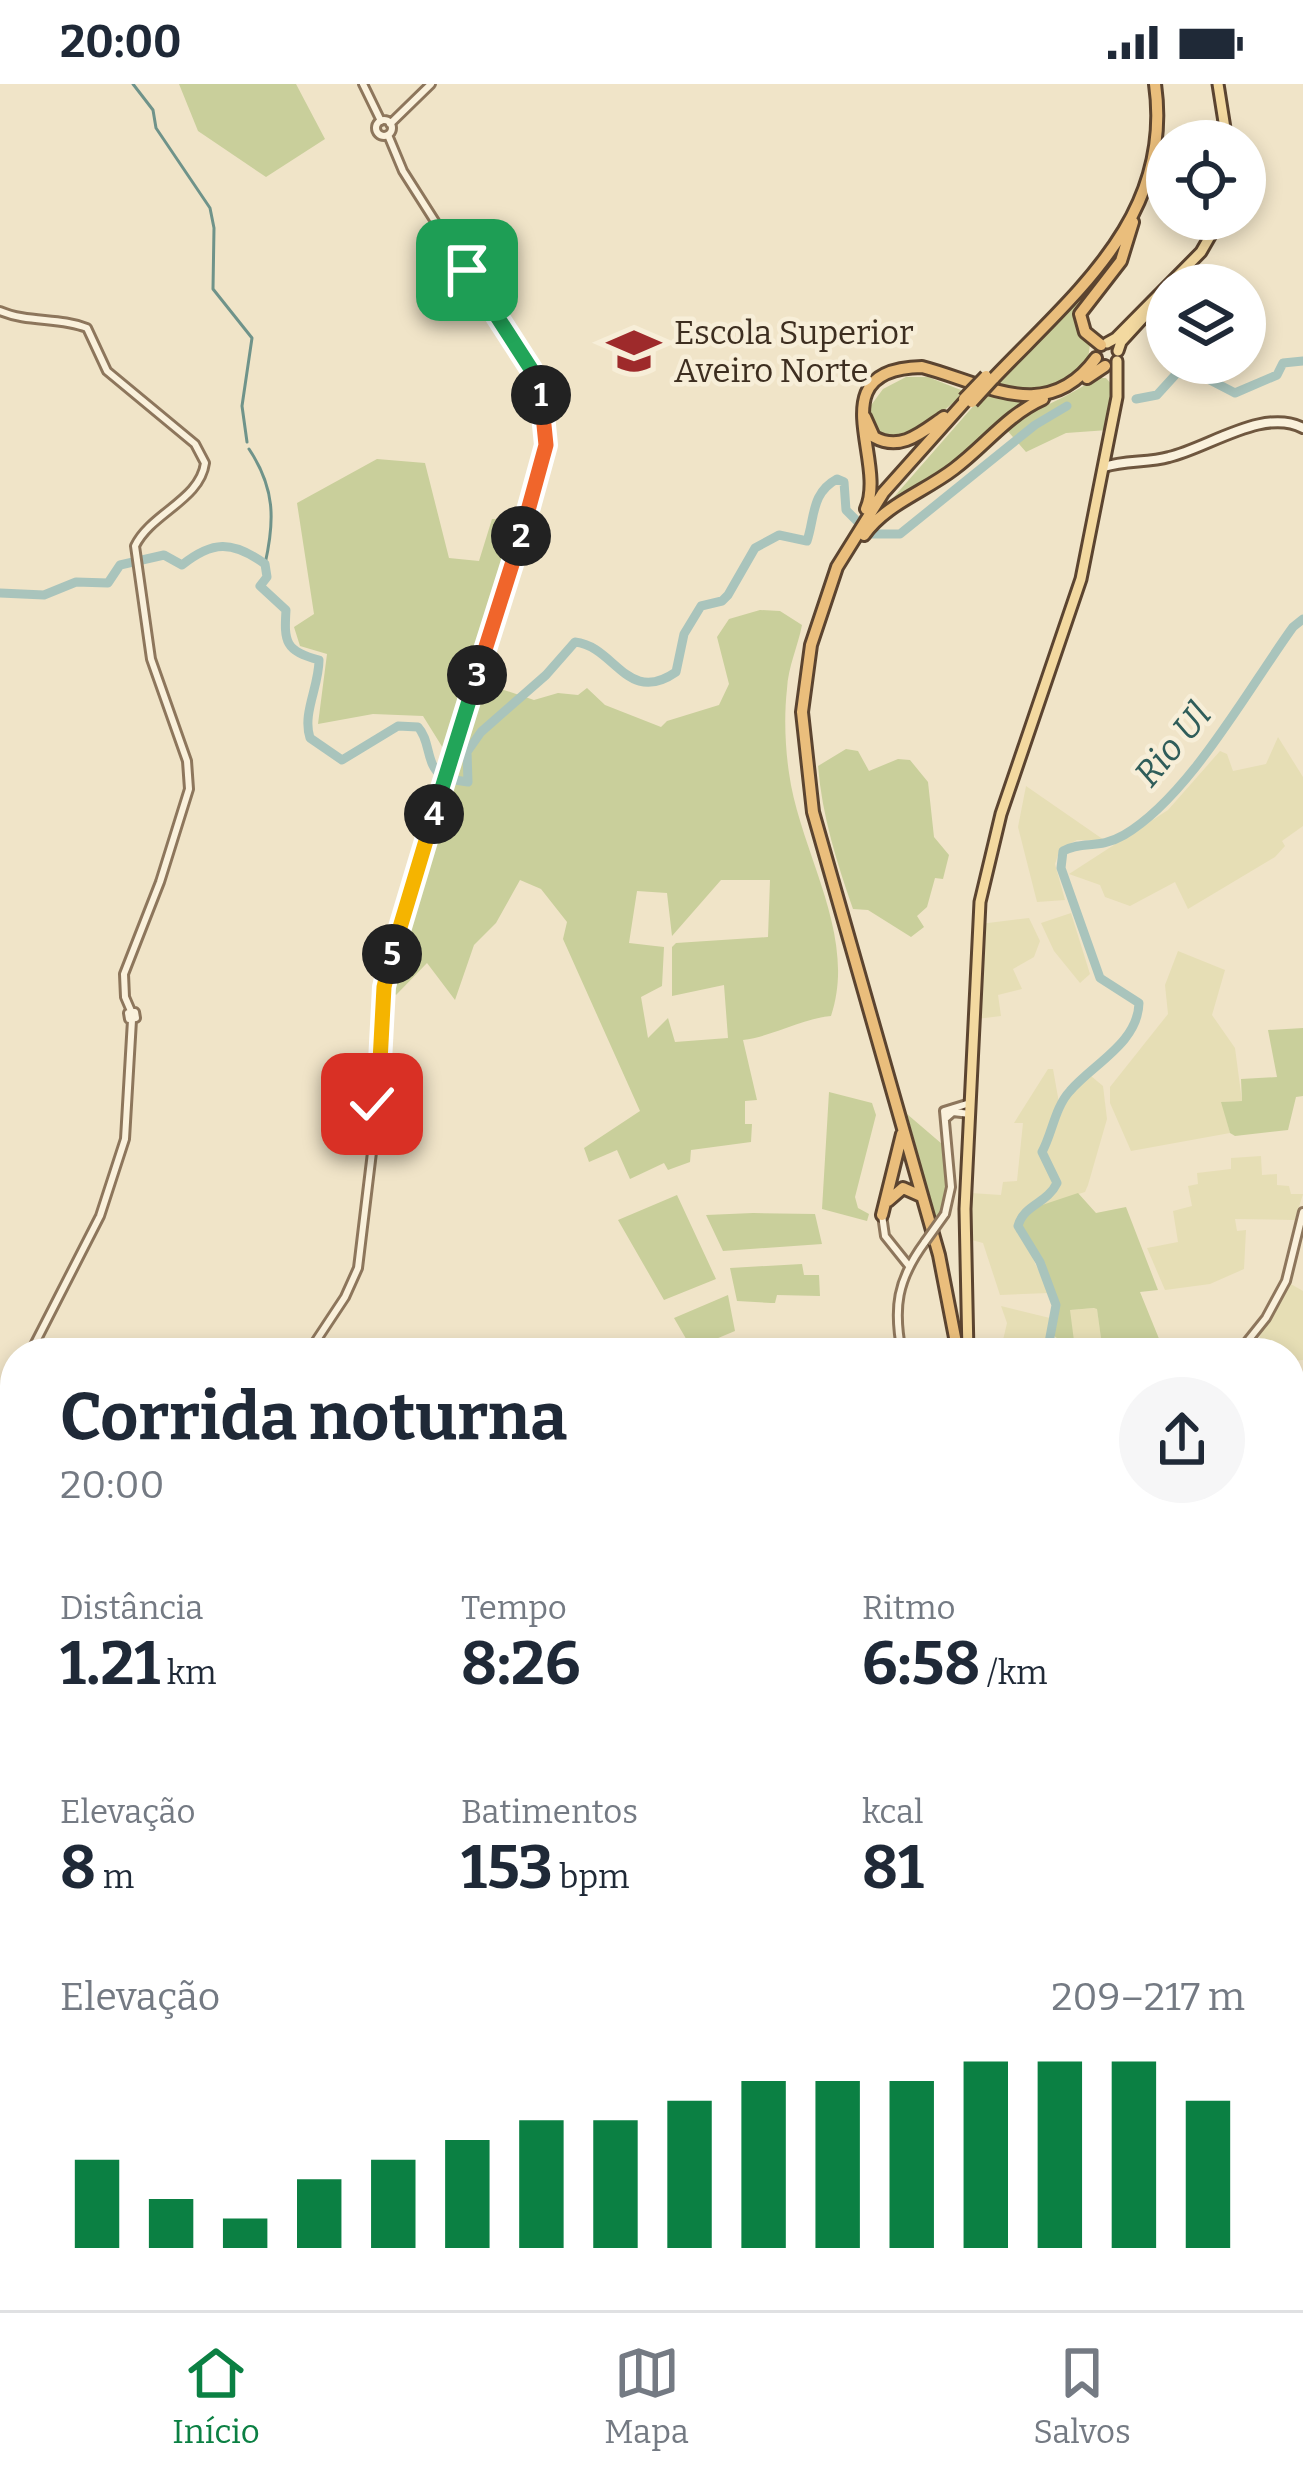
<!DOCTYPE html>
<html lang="pt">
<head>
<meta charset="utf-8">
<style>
	body { margin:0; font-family:Bitter,serif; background:#f6f6f7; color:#1f2937; height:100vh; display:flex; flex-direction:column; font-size:45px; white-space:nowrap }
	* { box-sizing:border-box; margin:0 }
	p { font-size:39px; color:#747a83 }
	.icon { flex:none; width:66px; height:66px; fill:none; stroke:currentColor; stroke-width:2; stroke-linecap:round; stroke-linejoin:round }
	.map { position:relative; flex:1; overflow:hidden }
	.drawer { position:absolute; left:0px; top:1254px; width:1305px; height:972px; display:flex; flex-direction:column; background:#fff; border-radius:48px 48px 0 0; box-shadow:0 6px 18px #0003 }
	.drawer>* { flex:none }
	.controls { position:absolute; left:1146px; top:36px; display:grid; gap:24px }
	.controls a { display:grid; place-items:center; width:120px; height:120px; border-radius:50%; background:#fff; box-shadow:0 6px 18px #0003; font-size:60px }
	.pin { position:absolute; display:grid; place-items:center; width:102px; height:102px; color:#fff; margin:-51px; border-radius:24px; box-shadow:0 6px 18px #0006 }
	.km { position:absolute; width:60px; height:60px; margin:-30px; border-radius:50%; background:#222; color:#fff; font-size:33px; line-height:60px; text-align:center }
	.round { display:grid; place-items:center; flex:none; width:126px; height:126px; border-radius:63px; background:#f6f6f7 }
	.headline { display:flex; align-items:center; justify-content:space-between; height:204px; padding:0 60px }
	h1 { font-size:66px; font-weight:700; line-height:90px }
	.figures { display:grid; grid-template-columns:repeat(3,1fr); gap:18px; height:204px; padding:12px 60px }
	.figures div { display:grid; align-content:center }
	.figures b { font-size:60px; font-weight:700 }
	.figures small { font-size:33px; font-weight:400 }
	.figures p { font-size:33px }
	.chart { height:336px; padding:24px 60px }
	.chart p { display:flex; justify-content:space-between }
	.chart svg { width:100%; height:216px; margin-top:12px; stroke:#0b8043; stroke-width:6 }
	.status { display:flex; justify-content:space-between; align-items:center; height:84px; padding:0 60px; background:#fff; direction:ltr }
	.status svg { height:33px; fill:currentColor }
	.dock { display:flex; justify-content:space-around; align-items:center; height:168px; border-top:3px solid #e0e1e3; background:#fff; font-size:33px; color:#747a83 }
	.dock a { display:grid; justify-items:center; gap:6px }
	.dock .current { color:#0b8043 }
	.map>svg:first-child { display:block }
</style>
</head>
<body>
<div class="status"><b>20:00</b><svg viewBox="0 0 49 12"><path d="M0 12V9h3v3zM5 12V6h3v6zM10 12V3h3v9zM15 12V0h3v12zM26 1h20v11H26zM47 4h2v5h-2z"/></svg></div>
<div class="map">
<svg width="1303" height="2226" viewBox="0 0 1303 2226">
	<rect width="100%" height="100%" fill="#f0e4c8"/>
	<path fill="#e6deb5" d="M1278,653L1303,693V742L1282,757L1285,762L1275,773L1188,825L1175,798L1130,822L1105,813L1100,801L1069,790L1168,726L1220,667L1227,670L1233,687L1266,680Z
		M1026,702L1104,756H1077L1060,765L1055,780L1065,816L1037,818L1018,743Z
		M1071,829L1090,890L1080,899L1054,867L1041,839Z
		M1029,834L1040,857L1034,873L1013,885L1022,905L998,911L1001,932L977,935L980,840Z
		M1178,867L1225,886L1212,931L1235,964L1242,1017L1222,1018L1230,1049L1131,1067L1110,1019V1003L1168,930L1165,901Z
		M1048,985H1053L1059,1019L1040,1069L1054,1101L1042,1116L1024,1124L1017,1141L1049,1209L1000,1211L983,1159L968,1155L971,1109L1001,1111L1003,1098L1017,1097L1023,1039H1014Z
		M1091,992L1103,1002L1107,1035L1088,1101L1085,1108L1040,1122L1056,1108L1059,1099L1043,1069L1070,1011Z
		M1261,1072L1262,1091L1277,1090V1101L1289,1102L1291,1110H1303L1295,1136L1235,1135L1237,1147L1246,1146L1244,1185L1210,1200L1165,1206L1147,1164L1178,1158L1173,1127L1192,1122L1188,1102L1198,1100L1197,1089L1231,1085V1074Z
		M1289,1199L1303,1207V1276L1290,1277V1269H1260L1258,1260L1263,1241Z
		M1001,1222L1054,1235L1045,1256V1269H1000L1007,1239Z
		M1097,1224L1103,1269H1048L1051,1249L1059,1256L1070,1226Z"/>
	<path fill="#c9cf9b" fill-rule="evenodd" d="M179,0H296L325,55L266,93L198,47Z
		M1126,152L1123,166L1077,235L1090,260L1087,283C1051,310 1035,309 992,304Z
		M906,293H928L966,308L917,349L892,357L875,350L869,324L883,305Z
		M1096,294H1106L1113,302L1108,346L1066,349L1026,368L1005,344C1035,325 1067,314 1096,294Z
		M983,311L1026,319L960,377L879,430Z
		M377,375L425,379L449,474L479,477L492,435L520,436L446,669L423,632L373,630L318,640L327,570L300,562L294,543L314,530L297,419Z
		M760,526L780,527L802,541C798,562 788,583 787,605C784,631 785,662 789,689C800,769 858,851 831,932C800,935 774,952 743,956L757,1016L745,1017V1040H752L751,1058L691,1066L690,1078L668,1086L664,1079L630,1095L617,1066L589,1078L584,1064L640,1027L563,855L567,838L541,805L520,796L496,839L474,861L455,916L427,879L396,911L391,906L398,871L483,599L534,616L558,609L578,611L587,604L605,621L661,643L667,637L719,621L729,600L717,553L729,535ZM721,796H770L768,853L676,859L672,863V912L724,901L728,954L675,958L668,934L648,954L641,913L662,902L664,863L629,859L637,807L667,809L672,852Z
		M846,665L858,667L869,687L898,675L910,676L928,698L934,753L949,771L943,795L935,794L927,823L917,832L924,843L911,853L868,826L853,825C837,779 822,732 818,682Z
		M1303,944V1012L1296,1013L1288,1046L1235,1052L1230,1049L1221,1018L1242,1017L1241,995L1277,993L1268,946Z
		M829,1008L872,1019L876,1031L855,1113L858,1124L869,1130L867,1137L822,1125Z
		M907,1030L942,1060C946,1087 953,1111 936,1135Z
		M1078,1109L1096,1129L1126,1123L1158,1206L1140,1208L1164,1267L1103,1269L1097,1225L1094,1224L1070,1226L1074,1257L1059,1256L1051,1249C1069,1212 1037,1173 1019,1141L1030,1125Z
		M677,1111L716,1195L664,1216L618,1136Z
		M753,1129L815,1130L822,1160L723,1167L706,1131Z
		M802,1180L804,1191H819L820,1212L777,1211L775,1219H771L737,1217L730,1184Z
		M728,1211L735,1247L692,1265L674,1234Z"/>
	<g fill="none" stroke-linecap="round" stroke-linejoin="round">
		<path stroke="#6f938a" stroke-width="3" d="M133,0L153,26L156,44L210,124L214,144L213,205L252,254L242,322L247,358
			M249,365C275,404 275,436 265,480"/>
		<path stroke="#a9c4bc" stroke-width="9" d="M1136,315L1157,311L1177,289L1208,295L1235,309L1277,291L1283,279L1303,277
			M0,509L44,511L76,498L108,499L120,481L164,471L182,481C212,457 232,456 265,480L267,493L260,502L286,526C284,558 285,567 319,576C319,603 302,629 310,654L342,676L398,642L418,643C431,657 425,680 442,692
			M455,696L468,698L467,668L481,648L546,591L575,558C615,562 627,622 676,588L684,550L701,522L722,517L728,511L755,464L779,451L807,457C815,433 811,409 837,395L844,398L846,426L870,450H900L1035,341L1067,322
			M1047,1269L1056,1221L1040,1178L1018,1142C1024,1120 1047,1120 1057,1099L1042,1068C1052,1050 1055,1023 1070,1007C1093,980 1138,959 1139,919L1100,894L1061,784L1063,767C1084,756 1098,766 1124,751C1189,713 1248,605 1293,543L1303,535
			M154,2226L157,2211"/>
		<g stroke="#8d765c" stroke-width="12">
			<path id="tertiary" d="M363,0L381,37
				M376 44a8 8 0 1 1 16 0a8 8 0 1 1-16 0Z
				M390,40L431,0
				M0,227C28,239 59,233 87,244L107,287L195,360L205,379C200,416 151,429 135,462L151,575L187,677L189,705L160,798L124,890L125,913L131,927
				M135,928L136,934L129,935L128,929Z
				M372 1021a6 6 0 1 1 12 0a6 6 0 1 1-12 0Z
				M378,1015L387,886L534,410L546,361L545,325L537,298L403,87L388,51
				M946,1034L953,1028L970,1030
				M945,1130L951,1103L944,1027L970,1019
				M882,1131L885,1152L909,1182
				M30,1269L100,1132L125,1055L132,936
				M308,1269L345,1213L358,1184L377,1027
				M902,1269C893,1224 897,1196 925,1158
				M1238,1269L1266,1234L1286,1197L1303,1128
				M0,1346L15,1301
				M0,1394L15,1417
				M0,1509L15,1510
				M0,1878L15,1852
				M1290,1992L1303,1996
				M1262,2211V2226
				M1266,2211L1267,2226
				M955,2226L963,2211"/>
		</g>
		<g stroke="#6f573f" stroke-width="14">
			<path id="secondary" d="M1104,383C1125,376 1148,379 1169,373C1208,364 1264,323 1303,344
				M899,2211L904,2226
				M907,2211L912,2226
				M428,2226L452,2211
				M779,2226L782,2211"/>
		</g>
		<g stroke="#5b4430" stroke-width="15">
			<path id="primary" d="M1218,0L1227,57
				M1107,259L1116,254L1201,168L1220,135
				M1118,267L1121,258L1164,211
				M968,1269L965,1125L980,818L1001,730L1081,495L1117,313V277"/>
		</g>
		<g stroke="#5b4430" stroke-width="16">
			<path id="trunk" d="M1101,261L1085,248L1080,230L1121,177L1133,138
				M1087,294L1105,282
				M993,295C1075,209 1174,132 1155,0
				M865,333L874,353C901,368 922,348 944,333
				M866,425C888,376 818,285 922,283C984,299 1047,342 1096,274
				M864,451C886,420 924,408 954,385C985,362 1007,331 1043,315
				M888,1117L903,1104L921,1112
				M882,1131L902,1050
				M958,1269L939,1171L813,728L802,628L811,561L837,483L883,409L967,315
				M400,2226L423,2211"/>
		</g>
		<use href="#tertiary" stroke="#faf1dc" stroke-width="6"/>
		<use href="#secondary" stroke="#faf1dc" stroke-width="8"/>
		<use href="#primary" stroke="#f3d9a0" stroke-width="9"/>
		<use href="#trunk" stroke="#eabe7c" stroke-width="10"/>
		<g stroke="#3d2e20" stroke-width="8">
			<path id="rail" d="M1290,2023L1303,2004
				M1280,2211L1281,2226"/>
		</g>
		<use href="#rail" stroke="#f7eed8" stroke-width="3" stroke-dasharray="9" stroke-linecap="butt"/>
		<g stroke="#8d765c" stroke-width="12" stroke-linecap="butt">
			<path id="tertiary-bridge" d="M925,1158L945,1130"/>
		</g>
		<g stroke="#5b4430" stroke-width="16" stroke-linecap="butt">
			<path id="trunk-bridge" d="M964,315L986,292
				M972,318L993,295"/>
		</g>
		<use href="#tertiary-bridge" stroke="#faf1dc" stroke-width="6"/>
		<use href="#trunk-bridge" stroke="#eabe7c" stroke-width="10"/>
	</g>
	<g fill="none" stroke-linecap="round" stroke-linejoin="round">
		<g stroke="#fff" stroke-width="24">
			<path id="split-1" d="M467,186L531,285L541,311"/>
		</g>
		<g stroke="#fff" stroke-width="24">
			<path id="split-2" d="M521,452L546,361L541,311"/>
		</g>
		<g stroke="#fff" stroke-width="24">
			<path id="split-3" d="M477,591L521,452"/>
		</g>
		<g stroke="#fff" stroke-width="24">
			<path id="split-4" d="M434,730L477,591"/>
		</g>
		<g stroke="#fff" stroke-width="24">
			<path id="split-5" d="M392,870L434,730"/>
		</g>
		<g stroke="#fff" stroke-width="24">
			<path id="split-6" d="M372,1020L378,1015L384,903L392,870"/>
		</g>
		<use href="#split-1" stroke="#22a559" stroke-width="15"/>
		<use href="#split-2" stroke="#f0652b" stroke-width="15"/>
		<use href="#split-3" stroke="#f0652b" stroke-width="15"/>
		<use href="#split-4" stroke="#22a559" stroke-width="15"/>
		<use href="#split-5" stroke="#f5b400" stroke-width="15"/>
		<use href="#split-6" stroke="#f5b400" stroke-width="15"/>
	</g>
	<defs>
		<g id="university-bare" transform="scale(4.14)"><path d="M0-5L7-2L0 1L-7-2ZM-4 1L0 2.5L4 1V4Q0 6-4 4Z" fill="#9e2a2b" stroke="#f7eed8" stroke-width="2.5" paint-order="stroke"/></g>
	</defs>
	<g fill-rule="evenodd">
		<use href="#university-bare" x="634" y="267"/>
	</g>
	<g text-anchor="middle" stroke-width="9" stroke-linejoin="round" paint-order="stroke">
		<g font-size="33" fill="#3d2e20" stroke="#f7eed8" text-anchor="start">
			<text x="674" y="260">Escola Superior<tspan x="674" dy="38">Aveiro Norte</tspan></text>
		</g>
		<g font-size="36" font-style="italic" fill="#2f5d5a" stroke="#f7eed8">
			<text transform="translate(1172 660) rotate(-50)" y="13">Rio Ul</text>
		</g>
	</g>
</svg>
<div class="controls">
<a><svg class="icon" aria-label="locate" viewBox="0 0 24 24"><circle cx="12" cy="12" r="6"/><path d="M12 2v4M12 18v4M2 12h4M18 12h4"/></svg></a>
<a><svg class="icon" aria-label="layers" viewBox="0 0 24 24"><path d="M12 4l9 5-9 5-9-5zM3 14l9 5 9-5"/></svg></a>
</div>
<div class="pin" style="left:467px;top:186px;background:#1e9e55"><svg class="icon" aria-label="arrive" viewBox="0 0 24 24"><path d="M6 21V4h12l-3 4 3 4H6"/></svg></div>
<div class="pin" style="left:372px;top:1020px;background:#d93025"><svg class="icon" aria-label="check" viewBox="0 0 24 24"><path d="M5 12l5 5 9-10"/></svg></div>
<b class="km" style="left:541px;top:311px">1</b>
<b class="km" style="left:521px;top:452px">2</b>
<b class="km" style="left:477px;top:591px">3</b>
<b class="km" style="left:434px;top:730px">4</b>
<b class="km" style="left:392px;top:870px">5</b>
<section class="drawer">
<div class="headline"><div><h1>Corrida noturna</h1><p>20:00</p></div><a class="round"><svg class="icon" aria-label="share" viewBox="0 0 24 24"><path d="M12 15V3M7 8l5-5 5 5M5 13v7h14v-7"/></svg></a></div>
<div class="figures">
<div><p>Distância</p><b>1.21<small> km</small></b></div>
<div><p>Tempo</p><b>8:26</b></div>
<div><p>Ritmo</p><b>6:58<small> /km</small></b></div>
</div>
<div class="figures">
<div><p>Elevação</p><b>8<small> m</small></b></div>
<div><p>Batimentos</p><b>153<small> bpm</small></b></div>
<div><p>kcal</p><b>81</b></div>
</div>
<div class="chart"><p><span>Elevação</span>209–217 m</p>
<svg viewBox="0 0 160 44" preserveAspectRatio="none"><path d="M5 44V26M15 44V34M25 44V38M35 44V30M45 44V26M55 44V22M65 44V18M75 44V18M85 44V14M95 44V10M105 44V10M115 44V10M125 44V6M135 44V6M145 44V6M155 44V14"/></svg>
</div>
</section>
</div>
<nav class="dock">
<a class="current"><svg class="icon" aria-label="home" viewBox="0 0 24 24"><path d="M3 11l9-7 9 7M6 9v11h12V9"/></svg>Início</a>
<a><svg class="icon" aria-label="map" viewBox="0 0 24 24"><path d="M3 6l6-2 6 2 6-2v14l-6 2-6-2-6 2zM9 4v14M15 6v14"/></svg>Mapa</a>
<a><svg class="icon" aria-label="saved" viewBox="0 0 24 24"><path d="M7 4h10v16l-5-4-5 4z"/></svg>Salvos</a>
</nav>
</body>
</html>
